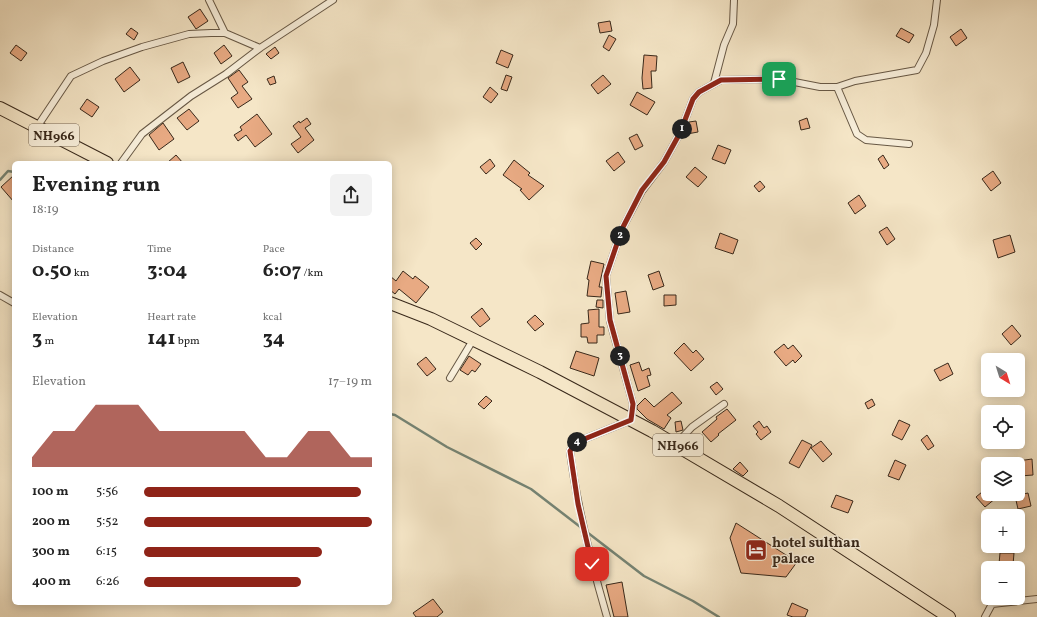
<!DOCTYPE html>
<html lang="en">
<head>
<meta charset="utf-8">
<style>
	body { margin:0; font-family:Vollkorn,serif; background:#f2f2f2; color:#222; height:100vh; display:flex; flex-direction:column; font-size:15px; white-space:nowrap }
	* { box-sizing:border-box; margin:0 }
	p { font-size:13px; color:#767676 }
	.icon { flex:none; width:22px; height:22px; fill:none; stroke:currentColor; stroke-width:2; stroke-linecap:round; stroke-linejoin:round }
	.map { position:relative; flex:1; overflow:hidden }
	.panel { position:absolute; left:12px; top:161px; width:380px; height:444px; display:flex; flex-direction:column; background:#fff; border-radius:6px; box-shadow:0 2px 10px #0003 }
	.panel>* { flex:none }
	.needle { width:26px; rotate:142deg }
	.tools { position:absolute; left:981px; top:353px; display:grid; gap:8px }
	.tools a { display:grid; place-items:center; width:44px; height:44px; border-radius:6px; background:#fff; box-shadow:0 2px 10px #0003; font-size:20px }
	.pin { position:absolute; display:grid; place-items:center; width:34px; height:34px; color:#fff; margin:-17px; border-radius:8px; box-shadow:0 2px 6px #0006 }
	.km { position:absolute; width:20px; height:20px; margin:-10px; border-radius:50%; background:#222; color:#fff; font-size:11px; line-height:20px; text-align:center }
	.round { display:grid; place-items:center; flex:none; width:42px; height:42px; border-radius:6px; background:#f2f2f2 }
	.head { display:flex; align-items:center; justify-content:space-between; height:68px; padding:0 20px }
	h1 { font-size:22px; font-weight:700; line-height:30px }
	.stats { display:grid; grid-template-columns:repeat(3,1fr); gap:6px; height:68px; padding:4px 20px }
	.stats div { display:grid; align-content:center }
	.stats b { font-size:20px; font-weight:700 }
	.stats small { font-size:11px; font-weight:400 }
	.stats p { font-size:11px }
	.chart { height:112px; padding:8px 20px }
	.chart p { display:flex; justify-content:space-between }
	.chart svg { width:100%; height:72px; margin-top:4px; fill:#8f2418; opacity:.7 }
	ul { padding:0 20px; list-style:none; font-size:13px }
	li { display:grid; grid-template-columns:64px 48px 1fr; align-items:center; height:30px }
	li i { height:10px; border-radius:5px; background:#8f2418 }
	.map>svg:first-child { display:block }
</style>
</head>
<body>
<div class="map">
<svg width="1037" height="617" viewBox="0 0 1037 617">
	<rect width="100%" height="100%" fill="#f5e6c7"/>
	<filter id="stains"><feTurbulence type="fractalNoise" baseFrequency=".005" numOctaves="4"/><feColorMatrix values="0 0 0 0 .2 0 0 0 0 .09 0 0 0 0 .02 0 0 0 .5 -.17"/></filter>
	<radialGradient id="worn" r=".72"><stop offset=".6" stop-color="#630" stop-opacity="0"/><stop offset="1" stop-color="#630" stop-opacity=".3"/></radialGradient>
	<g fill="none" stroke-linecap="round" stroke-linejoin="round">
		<path stroke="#758373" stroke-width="2.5" d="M0,180L8,171L14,172
			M390,414L395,415L447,447L531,489L644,576L693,601L719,617"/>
	</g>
	<path fill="#e8aa83" stroke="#38281a" d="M200,9L208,21L196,29L188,17Z
		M610,21L612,31L600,33L598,23Z
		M131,28L138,33L134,40L126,34Z
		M901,28L914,35L909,43L896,36Z
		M961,29L967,38L956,46L950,37Z
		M609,35L616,39L609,51L603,47Z
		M16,45L27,53L21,61L10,53Z
		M224,45L232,56L221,64L214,53Z
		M275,47L279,53L271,59L266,54Z
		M501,50L513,55L508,68L496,63Z
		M644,55L657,56L656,71H651L652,88L643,89L642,78Z
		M183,62L190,77L178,83L171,68Z
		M130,67L140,80L124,92L115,79Z
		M239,70L248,82L242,86L252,99L238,108L231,98L238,93L228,78Z
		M506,75L512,77L507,91L501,89Z
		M603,75L611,84L598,94L591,85Z
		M274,76L276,83L270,85L267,79Z
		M490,87L498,94L491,103L483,97Z
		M637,92L655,102L647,115L630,105Z
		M87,99L99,107L92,117L80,109Z
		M189,109L199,121L187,130L177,118Z
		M257,114L272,134L255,147L246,135L238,141L234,135L242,130L240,127Z
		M307,118L311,124L305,128L314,140L298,153L291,144L301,137L293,126L299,121L300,123Z
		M807,118L810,128L801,130L799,121Z
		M696,121L698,132L687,134L686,129L689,122Z
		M163,123L174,139L159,150L149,135Z
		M637,134L643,146L635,150L629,138Z
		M718,145L731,150L725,164L712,159Z
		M618,152L625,162L614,171L606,161Z
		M176,155L183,163H167Z
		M883,155L889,165L884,169L878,159Z
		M490,159L495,166L486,174L480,167Z
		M514,160L530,173L528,175L544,186L529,200L520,190L522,189L503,175Z
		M695,167L707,177L698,187L686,177Z
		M993,171L1001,183L991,191L982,179Z
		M14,175V202L1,187Z
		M760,181L765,187L759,192L754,186Z
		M859,195L866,206L855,214L848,203Z
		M887,227L895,239L887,245L879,232Z
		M720,233L738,240L733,254L715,248Z
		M1010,235L1015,252L998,258L993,240Z
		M476,238L482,244L476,250L470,243Z
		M591,261L604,264L599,287H602L601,297L587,296L589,280L587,279Z
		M403,271L413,279L415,276L429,287L416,303L399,289L395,294L390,290V276L396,281Z
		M659,271L664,286L653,290L648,275Z
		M626,291L630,312L618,314L615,293Z
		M664,295H676V305L664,306Z
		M597,300H603V308L596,307Z
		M482,308L490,319L480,327L471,317Z
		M599,309V327H604V335H597V343H588L587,337H581V324L589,323L588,310Z
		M535,315L544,324L535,331L527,322Z
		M1012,325L1021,336L1011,345L1002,334Z
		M684,343L693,353L696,350L704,359L691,371L674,353Z
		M784,344L788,349L793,345L802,356L795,363L793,360L786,366L774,352Z
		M576,351L599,358L594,376L570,368Z
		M469,356L481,364L475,372L472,370L468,375L460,370Z
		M426,357L436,369L427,376L417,364Z
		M639,362L642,371L649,368L651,375L647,376L650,386L638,391L630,365Z
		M948,363L953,374L940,381L934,370Z
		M717,382L723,389L716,395L710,387Z
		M672,392L682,403L667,415L671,418L664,429L647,419L637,409V406L645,398L654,407Z
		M486,396L492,401L484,409L478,404Z
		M872,399L875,405L868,409L865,403Z
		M727,409L736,420L718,434L719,435L711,442L702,432L717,419L716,417Z
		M899,420L910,425L902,440L892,435Z
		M681,421L683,430L676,432L675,422Z
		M759,421L764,428L767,426L771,432L761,440L756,434L758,432L753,426Z
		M927,435L934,446L928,450L921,440Z
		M802,440L812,445L799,468L789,463Z
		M821,441L832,454L823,462L811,448Z
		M1032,459L1033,475L1020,476L1018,461Z
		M895,460L906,465L899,480L888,476Z
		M740,462L748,471L743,476L733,469Z
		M988,487V494H993L996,498L985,507L976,497Z
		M1028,493L1031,506L1018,509L1015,496Z
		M836,495L853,501L848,513L831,507Z
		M736,523L797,562L786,577L741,573L730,538Z
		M1000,553H1014L1013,565L999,564Z
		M622,582L628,617H614L606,585Z
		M433,599L443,612L437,617H416L413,613Z
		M792,603L808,610L805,617H793L787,615Z"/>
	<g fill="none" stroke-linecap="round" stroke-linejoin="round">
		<g stroke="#675845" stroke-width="8">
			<path id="street" d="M209,0L225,33
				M714,83L724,45L733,24L734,0
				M837,87L857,134L866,140L909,144
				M37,127L71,76L103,61L142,47L189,34L211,33H225L260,48
				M121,163L142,134L191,96L226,74L260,48L333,0
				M0,295L14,303
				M450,378L473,340
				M676,444L692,427L724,404
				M607,617C591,562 577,508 570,451L577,442L631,420L633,404L610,321L606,276L622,229L642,191L664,162L680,133L693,99L699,92L721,80L779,79L820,87H837L855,81L917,70L926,53L934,25L937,0
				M985,617L992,604L1037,599"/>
		</g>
		<g stroke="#38281a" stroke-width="14">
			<path id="highway" d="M0,108L107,163
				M390,303L431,319L540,372L652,431L779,506L949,617"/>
		</g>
		<use href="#street" stroke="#f8efdb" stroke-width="6"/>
		<use href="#highway" stroke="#f5e6c7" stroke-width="12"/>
	</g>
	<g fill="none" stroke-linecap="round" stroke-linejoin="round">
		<g stroke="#fff" stroke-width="8">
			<path id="route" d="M592,564L578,504L570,451L577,442L631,420L633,404L610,320L606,276L622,229L642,190L664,162L680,133L693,99L699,92L721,80L779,79"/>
		</g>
		<use href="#route" stroke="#8f2418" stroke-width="5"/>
	</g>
	<defs>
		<g id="hotel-square" transform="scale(1.15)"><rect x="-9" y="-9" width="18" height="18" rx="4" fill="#8f2418" stroke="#f8efdb"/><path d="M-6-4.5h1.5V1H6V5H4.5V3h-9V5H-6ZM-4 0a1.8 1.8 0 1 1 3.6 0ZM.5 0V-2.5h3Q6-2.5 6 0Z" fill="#fff"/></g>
	</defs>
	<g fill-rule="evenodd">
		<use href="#hotel-square" x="756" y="550"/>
	</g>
	<g text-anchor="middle" stroke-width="3" stroke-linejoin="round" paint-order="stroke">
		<g fill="#f8efdb" stroke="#726454" stroke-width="1">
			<rect x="29" y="124" width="50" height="22" rx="3"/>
			<rect x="653" y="434" width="50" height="22" rx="3"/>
		</g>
		<g font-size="13" font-weight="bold" fill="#38281a">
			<text x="54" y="140">NH966</text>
			<text x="678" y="450">NH966</text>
		</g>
		<g font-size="14" font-weight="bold" fill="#38281a" stroke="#f8efdb" text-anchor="start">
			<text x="772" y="547">hotel sulthan<tspan x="772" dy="16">palace</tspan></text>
		</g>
	</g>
	<rect width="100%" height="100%" filter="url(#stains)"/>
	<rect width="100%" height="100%" fill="url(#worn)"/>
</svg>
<div class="tools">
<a><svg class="needle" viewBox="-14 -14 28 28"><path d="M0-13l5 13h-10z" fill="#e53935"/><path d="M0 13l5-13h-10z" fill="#767676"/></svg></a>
<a><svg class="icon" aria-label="locate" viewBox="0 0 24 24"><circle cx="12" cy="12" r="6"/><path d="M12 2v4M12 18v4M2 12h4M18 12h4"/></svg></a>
<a><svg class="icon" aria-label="layers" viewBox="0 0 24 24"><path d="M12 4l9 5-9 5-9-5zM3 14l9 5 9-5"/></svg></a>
<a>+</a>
<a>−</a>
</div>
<div class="pin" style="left:779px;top:79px;background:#1e9e55"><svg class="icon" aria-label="arrive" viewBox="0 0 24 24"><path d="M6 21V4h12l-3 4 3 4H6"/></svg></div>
<div class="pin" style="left:592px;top:564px;background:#d93025"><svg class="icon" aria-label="check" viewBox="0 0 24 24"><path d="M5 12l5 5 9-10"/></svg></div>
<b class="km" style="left:682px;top:129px">1</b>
<b class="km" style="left:620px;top:236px">2</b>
<b class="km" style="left:620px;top:356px">3</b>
<b class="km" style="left:577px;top:442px">4</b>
<section class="panel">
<div class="head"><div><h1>Evening run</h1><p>18:19</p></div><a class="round"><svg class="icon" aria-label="share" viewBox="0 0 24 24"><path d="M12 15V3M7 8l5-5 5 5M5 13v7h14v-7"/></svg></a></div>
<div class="stats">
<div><p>Distance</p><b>0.50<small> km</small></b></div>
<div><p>Time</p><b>3:04</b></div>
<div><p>Pace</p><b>6:07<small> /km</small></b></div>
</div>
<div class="stats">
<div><p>Elevation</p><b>3<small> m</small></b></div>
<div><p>Heart rate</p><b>141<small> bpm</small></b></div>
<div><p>kcal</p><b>34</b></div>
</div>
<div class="chart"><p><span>Elevation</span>17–19 m</p>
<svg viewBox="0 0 160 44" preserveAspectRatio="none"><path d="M0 44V38L10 22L20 22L30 6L40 6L50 6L60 22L70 22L80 22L90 22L100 22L110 38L120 38L130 22L140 22L150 38L160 38V44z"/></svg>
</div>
<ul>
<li><b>100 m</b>5:56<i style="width:95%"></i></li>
<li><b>200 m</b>5:52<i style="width:100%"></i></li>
<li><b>300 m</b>6:15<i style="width:78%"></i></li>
<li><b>400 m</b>6:26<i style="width:69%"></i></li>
</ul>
</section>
</div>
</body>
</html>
